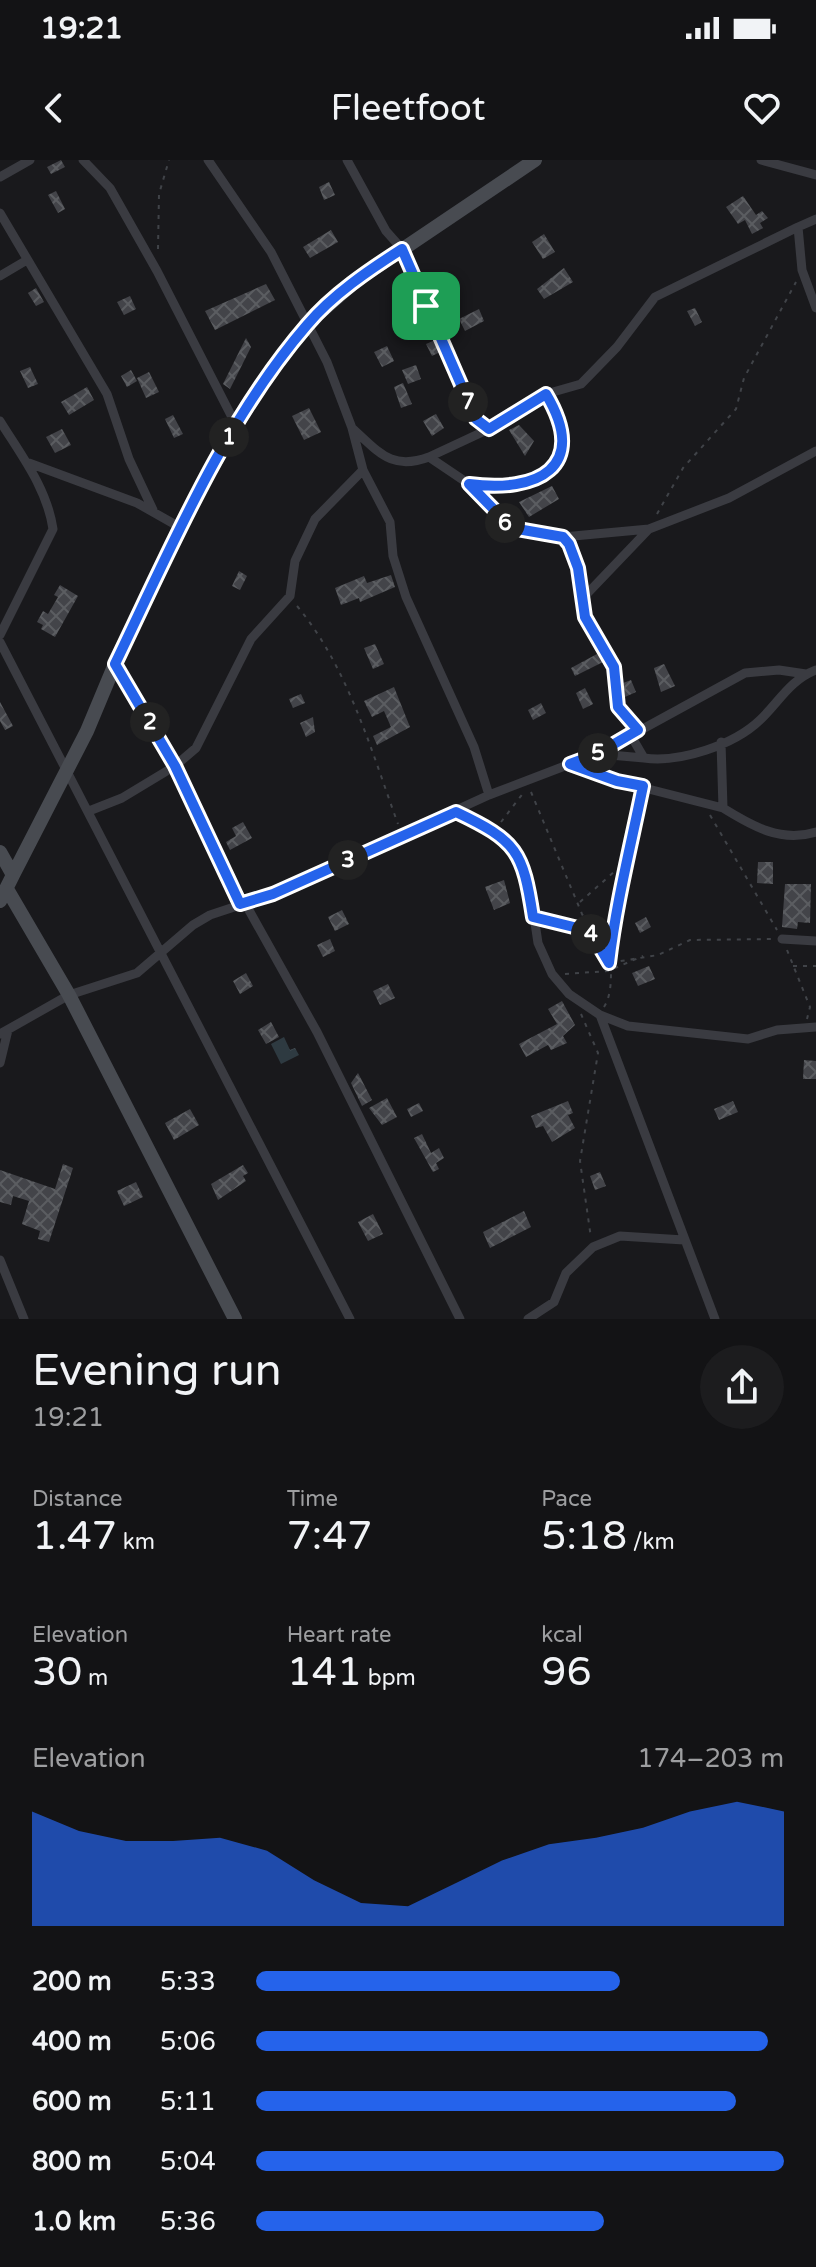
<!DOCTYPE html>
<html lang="en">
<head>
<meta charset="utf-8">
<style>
	body { margin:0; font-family:"Varela Round",sans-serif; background:#1c1c1e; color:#f1f3f6; height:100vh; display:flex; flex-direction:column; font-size:30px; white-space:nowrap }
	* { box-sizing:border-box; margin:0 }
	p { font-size:26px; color:#9d9ea0 }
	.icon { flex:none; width:44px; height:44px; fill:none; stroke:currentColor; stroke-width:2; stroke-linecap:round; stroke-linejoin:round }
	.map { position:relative; height:1159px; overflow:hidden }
	.sheet { display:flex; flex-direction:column; background:#131315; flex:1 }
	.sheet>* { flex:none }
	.pin { position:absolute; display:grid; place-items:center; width:68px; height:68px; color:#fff; margin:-34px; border-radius:16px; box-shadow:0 4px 12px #0006 }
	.km { position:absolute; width:40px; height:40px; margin:-20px; border-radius:50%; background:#222; color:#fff; font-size:22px; line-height:40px; text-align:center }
	.round { display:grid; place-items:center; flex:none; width:84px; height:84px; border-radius:42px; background:#1c1c1e }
	.overview { display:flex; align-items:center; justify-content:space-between; height:136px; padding:0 32px }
	h1 { font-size:44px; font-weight:600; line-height:60px }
	.metrics { display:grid; grid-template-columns:repeat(3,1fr); gap:12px; height:136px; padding:8px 32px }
	.metrics div { display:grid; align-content:center }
	.metrics b { font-size:40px; font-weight:600 }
	.metrics small { font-size:22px; font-weight:400 }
	.metrics p { font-size:22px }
	.chart { height:224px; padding:16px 32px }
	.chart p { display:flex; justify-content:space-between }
	.chart svg { width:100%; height:144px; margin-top:8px; fill:#2563eb; opacity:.7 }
	ul { padding:0 32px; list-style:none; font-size:26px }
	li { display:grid; grid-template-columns:128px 96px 1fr; align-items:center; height:60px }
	li i { height:20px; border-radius:10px; background:#2563eb }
	.status { display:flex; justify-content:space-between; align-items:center; height:56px; padding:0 40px; background:#131315; direction:ltr }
	.status svg { height:22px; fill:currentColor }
	header { display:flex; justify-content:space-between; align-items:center; height:104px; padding:0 32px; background:#131315; font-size:36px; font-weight:600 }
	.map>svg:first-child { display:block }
</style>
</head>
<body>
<div class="status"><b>19:21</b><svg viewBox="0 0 49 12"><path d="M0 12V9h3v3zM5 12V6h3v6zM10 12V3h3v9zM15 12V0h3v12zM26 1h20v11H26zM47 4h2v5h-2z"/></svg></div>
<header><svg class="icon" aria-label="back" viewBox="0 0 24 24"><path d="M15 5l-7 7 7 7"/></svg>Fleetfoot<svg class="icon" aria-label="heart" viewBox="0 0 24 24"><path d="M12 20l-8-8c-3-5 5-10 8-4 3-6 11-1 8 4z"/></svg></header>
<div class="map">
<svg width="816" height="1159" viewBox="0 0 816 1159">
	<defs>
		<pattern id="water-ripples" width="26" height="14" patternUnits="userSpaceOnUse" patternTransform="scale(2)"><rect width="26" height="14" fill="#2e3a41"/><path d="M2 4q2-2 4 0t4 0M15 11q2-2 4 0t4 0" fill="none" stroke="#4a545a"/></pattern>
		<pattern id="building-cross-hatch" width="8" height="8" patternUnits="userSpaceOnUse" patternTransform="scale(2)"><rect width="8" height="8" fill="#434449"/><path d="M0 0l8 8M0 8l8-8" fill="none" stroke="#5b5d61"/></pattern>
	</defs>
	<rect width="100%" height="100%" fill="#19191c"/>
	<path fill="url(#water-ripples)" d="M284,877L290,890L295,888L299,895L281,904L271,884Z"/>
	<path fill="url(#building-cross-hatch)" d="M61,0L65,7L51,14L47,7Z
		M329,22L335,35L324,40L319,27Z
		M56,31L65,49L58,53L48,35Z
		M743,36L756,55L762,51L768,58L760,63L763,68L752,74L745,60L738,64L726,47Z
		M331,70L338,82L310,98L303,87Z
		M544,74L555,92L543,99L532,82Z
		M564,108L573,122L544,139L537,129Z
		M266,124L275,140L215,170L205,151Z
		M36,128L44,142L36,146L28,133Z
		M130,136L136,149L124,155L117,142Z
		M695,148L702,162L695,166L687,151Z
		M479,149L484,161L465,171L459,159Z
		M246,178L251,187L230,229L223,224Z
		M435,180L440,192L432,196L426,184Z
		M387,186L394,201L382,207L374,192Z
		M416,205L421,219L408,224L402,210Z
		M30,207L38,224L28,228L20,211Z
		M131,210L137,221L127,227L121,216Z
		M149,212L159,232L146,238L137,218Z
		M403,223L412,244L401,248L394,227Z
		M87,227L94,240L69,255L61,242Z
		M309,248L321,272L304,280L292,256Z
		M436,254L444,268L432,276L423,261Z
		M173,255L183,274L174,278L165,259Z
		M519,265L534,281L525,296L509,270Z
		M62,269L71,285L55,293L46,277Z
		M552,326L559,339L529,357L519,342Z
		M239,411L247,416L240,430L232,426Z
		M391,415L395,427L360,442L359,438L341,445L335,428L364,416L367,423Z
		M60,425L78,436L55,477L41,469L43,465L37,462L43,451L48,454L58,437L54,435Z
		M375,484L384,504L373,509L364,488Z
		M597,494L603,502L575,516L571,508Z
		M664,504L675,526L661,532L654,508Z
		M631,520L636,532L625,537L623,523Z
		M394,527L410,567L377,585L373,576L391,567L384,551L372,557L364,541Z
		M585,528L593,544L583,549L576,533Z
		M301,534L305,543L293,548L289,539Z
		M0,542L13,566L5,570L0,561Z
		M541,543L546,553L533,560L528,550Z
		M313,557L315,572L306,577L300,563Z
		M243,662L252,678L230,690L226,682L236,676L232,668Z
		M758,702H773V724L757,723Z
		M504,720L510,743L494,750L485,727Z
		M785,724H811L810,763L798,762L797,769L782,767Z
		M342,750L349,764L335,771L328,757Z
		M646,757L651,767L640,773L635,763Z
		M330,779L335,791L323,797L317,785Z
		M649,806L655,819L638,826L632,813Z
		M246,813L253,826L240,834L233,821Z
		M388,824L395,838L380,845L373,831Z
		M562,841L575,865L563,876L567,883L551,890L548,885L526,897L519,884L557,864L548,849Z
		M271,862L279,877L266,884L258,870Z
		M804,900L816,901V919H803Z
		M358,913L372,940L362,946L351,923Z
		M387,938L397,957L382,965L369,948Z
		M568,941L573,953L568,955L575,968L552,982L543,966L536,968L531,956Z
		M733,941L738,952L719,960L714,949Z
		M419,943L423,951L411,957L407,949Z
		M190,949L199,965L174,980L165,963Z
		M422,974L431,993L439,988L444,998L436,1003L439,1009L433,1012L414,978Z
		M63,1004L73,1008L49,1082L38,1079L40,1071L22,1064L29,1041L13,1036L11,1045L0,1042V1010L55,1029Z
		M243,1005L248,1013L243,1016L246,1021L218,1040L211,1024Z
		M600,1012L606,1026L595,1030L590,1016Z
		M136,1022L143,1037L124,1046L117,1031Z
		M524,1051L531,1067L490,1088L483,1072Z
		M373,1054L383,1074L368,1081L358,1062Z"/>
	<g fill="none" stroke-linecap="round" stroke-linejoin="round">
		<path stroke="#404348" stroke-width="2" stroke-dasharray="4 6" stroke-linecap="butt" d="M158,89L159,34L169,0
			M486,326C542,333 580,297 551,242
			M657,354L683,308L736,249L744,218L796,122
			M297,446C348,507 371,590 398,664
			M531,632L582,754L609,803L658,795L690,780L773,779
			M710,655L777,770
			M501,662L524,632
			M580,742L623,704
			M545,760L589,771
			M787,790L810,847L807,859
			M793,806H816
			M565,814L608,811L643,796
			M604,847C616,828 608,798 612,774C620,728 631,685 640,639
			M581,854L598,893L580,1001L591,1078"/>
		<path stroke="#3a3b41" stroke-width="9" d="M83,0L110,28L157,111L236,265
			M208,0L271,92L327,202L352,268L363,310L390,362L393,396L406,437L474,587L489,635
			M347,0L386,71L402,89L467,233L471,251L489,269L546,234L581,224L617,187L655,137L798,67
			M761,0L816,15
			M0,17L30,0
			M0,53L107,234L129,299L153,350
			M816,59L798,67L802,110L816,148
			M0,116L27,100
			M0,261C21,295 47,328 53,369L0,475
			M352,268C379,292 391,311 429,297L469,324L512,368L563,377
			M429,297L489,269
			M29,303L137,343L183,369
			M583,438L573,390L563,377L649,369L729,338L816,291
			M0,482L350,1159
			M115,504L175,606L240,744
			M638,570L618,547L613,502L593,476L585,457L583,438L649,369
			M630,574L644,598C680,603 734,585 760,560C779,542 790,520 816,510
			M599,594L644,598
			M573,604L597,594L745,513L779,510L806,514
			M723,648C752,666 781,683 816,672
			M89,651L122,638L175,606L196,588L251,479L290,436L295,401L315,359L363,310
			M456,652L495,670L521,698L528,716L538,783L552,814L569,834L600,855L628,866L748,879L777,870L816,867
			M245,743L317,872L460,1159
			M782,779L816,781
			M600,855L715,1159
			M0,874L69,835L137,813L193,765L210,755L273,734L489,635L570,604L617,621L723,648L721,582
			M0,903L8,870
			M0,1100L24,1159
			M528,1159L554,1142L566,1113L593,1087L620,1076L684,1080"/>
		<path stroke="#484b51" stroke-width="14" d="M0,692L13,715L0,741
			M13,715L87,571L115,504L201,326L260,226L308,163L357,120L535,0
			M7,729L69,835L235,1159"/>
	</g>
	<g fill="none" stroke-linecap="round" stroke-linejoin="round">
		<g stroke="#fff" stroke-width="16">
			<path id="route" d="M402,89L476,259L489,269L546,234C590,308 537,333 469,324L512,368L563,377L569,384L578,408L585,457L614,507L618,547L638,570L597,594L570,604L617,621L643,626C631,685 616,743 609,803L590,771L533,757C523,691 517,681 456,652L273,734L240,744L175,606L115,504C170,390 224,261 307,165C332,135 369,110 402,89Z"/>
		</g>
		<use href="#route" stroke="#2563eb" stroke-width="10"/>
	</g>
</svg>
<div class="pin" style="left:426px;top:146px;background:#1e9e55"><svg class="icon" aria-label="arrive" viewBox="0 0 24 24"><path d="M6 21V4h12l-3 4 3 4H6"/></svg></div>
<b class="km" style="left:229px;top:277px">1</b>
<b class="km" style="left:150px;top:562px">2</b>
<b class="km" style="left:348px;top:700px">3</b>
<b class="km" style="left:591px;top:774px">4</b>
<b class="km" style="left:598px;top:593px">5</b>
<b class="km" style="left:505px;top:363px">6</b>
<b class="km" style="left:468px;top:242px">7</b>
</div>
<section class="sheet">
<div class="overview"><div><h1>Evening run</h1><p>19:21</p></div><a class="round"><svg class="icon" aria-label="share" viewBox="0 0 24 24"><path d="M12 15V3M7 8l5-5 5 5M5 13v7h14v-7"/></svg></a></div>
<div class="metrics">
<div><p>Distance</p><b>1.47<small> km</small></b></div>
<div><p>Time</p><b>7:47</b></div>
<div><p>Pace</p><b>5:18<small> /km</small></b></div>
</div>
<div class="metrics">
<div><p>Elevation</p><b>30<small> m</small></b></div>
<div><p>Heart rate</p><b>141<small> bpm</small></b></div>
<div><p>kcal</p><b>96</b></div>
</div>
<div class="chart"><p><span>Elevation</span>174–203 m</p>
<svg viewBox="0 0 160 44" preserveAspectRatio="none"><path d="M0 44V9L10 15L20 18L30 18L40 17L50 21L60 30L70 37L80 38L90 31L100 24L110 19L120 17L130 14L140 9L150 6L160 9V44z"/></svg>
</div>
<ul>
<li><b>200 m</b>5:33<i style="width:69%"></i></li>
<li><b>400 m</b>5:06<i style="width:97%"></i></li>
<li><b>600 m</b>5:11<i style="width:91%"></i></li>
<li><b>800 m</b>5:04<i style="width:100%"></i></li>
<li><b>1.0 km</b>5:36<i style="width:66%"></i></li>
</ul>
</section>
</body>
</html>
